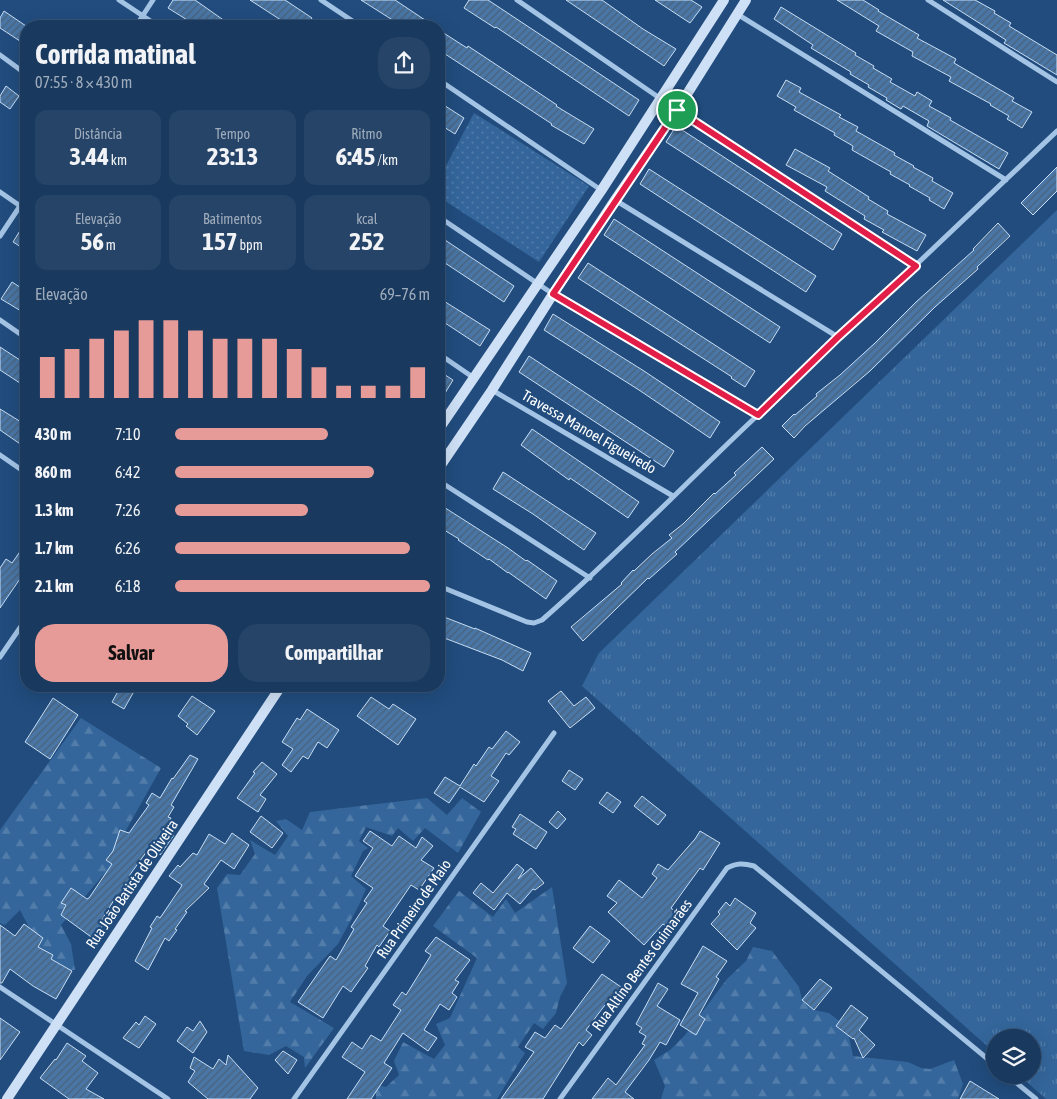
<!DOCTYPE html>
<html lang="pt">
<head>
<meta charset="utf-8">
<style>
	body { margin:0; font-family:"Asap Condensed",sans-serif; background:#264467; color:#f1f3f6; height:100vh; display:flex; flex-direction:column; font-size:19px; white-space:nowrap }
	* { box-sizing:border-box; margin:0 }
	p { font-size:16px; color:#9facbc }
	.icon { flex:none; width:28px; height:28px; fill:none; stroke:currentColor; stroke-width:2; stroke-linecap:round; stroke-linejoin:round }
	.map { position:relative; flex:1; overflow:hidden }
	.panel { position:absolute; left:20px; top:20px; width:425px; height:672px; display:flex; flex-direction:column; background:#19395e; border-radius:20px; box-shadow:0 5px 20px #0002,0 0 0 1px #375373 }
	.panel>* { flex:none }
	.buttons { position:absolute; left:986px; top:1029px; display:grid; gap:10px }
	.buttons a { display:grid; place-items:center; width:55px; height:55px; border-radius:50%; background:#19395e; box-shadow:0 5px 20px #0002,0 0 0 1px #375373; font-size:25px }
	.pin { position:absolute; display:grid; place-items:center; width:42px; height:42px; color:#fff; margin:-21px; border:2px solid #fff; border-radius:50%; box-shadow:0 1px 5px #0007 }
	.round { display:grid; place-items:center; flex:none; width:52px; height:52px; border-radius:20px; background:#264467 }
	.summary { display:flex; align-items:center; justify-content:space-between; height:85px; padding:0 15px }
	h1 { font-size:28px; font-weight:700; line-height:38px }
	.figures { display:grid; grid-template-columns:repeat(3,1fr); gap:8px; height:85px; padding:5px 15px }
	.figures div { display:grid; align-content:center; border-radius:12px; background:#264467; text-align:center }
	.figures b { font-size:25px; font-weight:700 }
	.figures small { font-size:14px; font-weight:400 }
	.figures p { font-size:14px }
	.chart { height:140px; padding:10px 15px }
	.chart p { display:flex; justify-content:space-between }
	.chart svg { width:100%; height:90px; margin-top:5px; stroke:#e69b98; stroke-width:6 }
	.cta { display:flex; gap:10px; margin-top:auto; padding:10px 15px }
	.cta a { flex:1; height:58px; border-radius:20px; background:#e69b98; color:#111; font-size:20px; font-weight:700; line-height:58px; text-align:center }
	.cta a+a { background:#264467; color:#f1f3f6 }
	ul { padding:0 15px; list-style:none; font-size:16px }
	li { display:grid; grid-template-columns:80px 60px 1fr; align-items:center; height:38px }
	li i { height:12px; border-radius:6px; background:#e69b98 }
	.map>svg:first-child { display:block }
</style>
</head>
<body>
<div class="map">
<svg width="1057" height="1099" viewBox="0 0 1057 1099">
	<defs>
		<pattern id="grass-tufts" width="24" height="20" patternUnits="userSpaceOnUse" patternTransform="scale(1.25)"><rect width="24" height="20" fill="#34669b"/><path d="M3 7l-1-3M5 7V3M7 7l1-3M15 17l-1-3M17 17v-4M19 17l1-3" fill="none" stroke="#527daa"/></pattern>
		<pattern id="forest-firs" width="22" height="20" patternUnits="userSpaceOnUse" patternTransform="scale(1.25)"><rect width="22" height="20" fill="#34669b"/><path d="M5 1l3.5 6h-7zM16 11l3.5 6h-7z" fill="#527daa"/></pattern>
		<pattern id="park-dots" width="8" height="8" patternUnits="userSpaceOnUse" patternTransform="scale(1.25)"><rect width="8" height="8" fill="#34669b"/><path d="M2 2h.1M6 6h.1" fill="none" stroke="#527daa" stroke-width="1.8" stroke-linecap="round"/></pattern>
		<pattern id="building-hatch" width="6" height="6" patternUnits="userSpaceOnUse" patternTransform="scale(1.25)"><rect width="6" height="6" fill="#4976a6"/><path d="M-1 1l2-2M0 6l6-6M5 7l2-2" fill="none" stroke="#4a6179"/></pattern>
	</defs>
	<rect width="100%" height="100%" fill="#214c7d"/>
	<path fill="url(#grass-tufts)" d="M1057,210V1099H1046L1019,1075H1032V1038H995V1053L582,686L599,653Z"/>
	<path fill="url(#forest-firs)" d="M81,718L161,768L116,848L117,886L104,874L61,925L71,944L75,970H51L20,910L5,925L0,923V830Z
		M427,798L447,815L462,798L481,812L458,853L425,828L413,841L398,828L392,836L366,827L359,841L368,848L363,851L351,876L366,889L359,905L338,944L307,976L290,1002L334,1028L305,1068L304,1057L286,1046L269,1055L244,1051L217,888L227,874L240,875L255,854L250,840L275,855L288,836L276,821L286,819L302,830L310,812Z
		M552,887L567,983L560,997L556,1013L543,1029L534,1023L518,1047L525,1053L497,1099H376V1085L386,1087L399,1075L394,1061L403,1042L434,1059L445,1045L436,1024L450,1018L477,958L433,926L459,891L493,917L506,899L515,913Z
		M753,947L772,951L799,987L802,1000L814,1010L829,1013L847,1027L853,1056L908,1062L921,1068L930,1069L954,1060L963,1084L958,1099H661L665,1086L654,1060L670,1050L685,1035L727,979L746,961Z"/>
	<path fill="url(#park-dots)" d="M474,113L589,186L539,262L439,197V179Z"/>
	<path fill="url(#building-hatch)" stroke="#c7def5" d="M173,0H195L232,26H197L168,8Z
		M250,0H285L312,18L307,26H290Z
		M361,0H395L434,26H402Z
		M469,0H488L639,100L629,116L496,27L495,28L464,8Z
		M566,0H602L643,29L676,49L664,66Z
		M655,0H691L702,7L690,23Z
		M837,0H863L879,10L878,11L919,35L917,38L956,59L954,63L1014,98L1012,101L1032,112L1022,128L1007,119L1009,116L990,105L991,104L949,81L951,77L912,56L913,52L876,31L879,26Z
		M943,0H975L995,11L994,13L1011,23L1009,26L1057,55V75L1004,43L1006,40Z
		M781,7L856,53L855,55L874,66L873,68L892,79L890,82L915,96L917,92L932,101L929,106L951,118L950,120L1008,153L999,169L927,126L929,121L903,106L901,109L886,100L887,98L868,87L869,85L850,74L851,72L811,48L813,45L774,19Z
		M4,11L26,26V45L0,28V18Z
		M439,30L467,48L468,46L557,105L556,106L594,129L584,144L551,125L552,124L439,50Z
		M786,80L801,88L799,92L841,115L839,117L858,127L856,131L895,153L894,155L914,166L913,167L933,178L932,181L953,193L944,209L929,200L930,198L909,186L910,185L890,174L891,172L852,150L853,146L834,135L835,133L794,110L796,107L777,96Z
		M6,86L19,96L10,109L0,102V96Z
		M439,102L464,118L455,134L439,124Z
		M676,126L842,234L833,250L666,142Z
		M795,149L830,168L828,171L869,197L868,199L888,211L887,214L926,235L917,251L882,232L884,230L864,219L865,216L825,191L827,187L786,165Z
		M1057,167V191L1033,215L1021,203Z
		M649,169L816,276L806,292L640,184Z
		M614,219L780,327L770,343L604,235Z
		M26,221V250L13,242Z
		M998,223L1010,236L977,267L978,269L935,307L870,371L805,426L794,438L782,426L794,414L795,415L817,396L816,394L840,375L875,343L916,302L974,250L973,249Z
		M439,236L514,286L504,302L439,259Z
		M588,263L755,371L745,387L731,378L732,377L578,278Z
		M12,282L26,291V314L1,299Z
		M439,298L490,330L480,346L439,319Z
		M553,314L644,371L720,422L710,438L639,390L544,330Z
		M0,347L26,364V387L0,370Z
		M529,356L674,451L664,467L519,372Z
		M439,371L453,380L439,403Z
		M0,409L26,425V448L0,430Z
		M532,429L639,502L628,518L570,478L569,480L521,445Z
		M762,447L774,459L675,552L677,554L649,579L648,578L583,641L571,627L622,584L621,583L633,570L634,571L652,554L672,538L669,535L683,524L714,493L715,494L736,475L734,473Z
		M503,472L596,533L584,550L533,514L493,489Z
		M439,504L508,548L526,561L527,560L557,581L546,599L508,572V573L489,559L488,560L458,540L459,539L439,527Z
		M26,543V570L0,608V568L6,559L12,563Z
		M439,615L475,629V628L531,653L523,671L502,660L439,636Z
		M121,686H137L124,709L112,702Z
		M561,691L574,706L586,697L595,708L570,728L548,701Z
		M192,696L215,711L197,735L186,726L188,724L178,716Z
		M371,697L389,709L393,704L416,719L398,745L357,716Z
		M53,698L78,715L50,759L25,742Z
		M307,709L339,730L327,748L318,742L308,759L303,756L291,772L282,765L293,749L282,742L297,718L300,720Z
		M506,731L520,742L509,755L506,753L491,776L499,781L484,802L460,787L449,803L434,793L445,777L460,786L474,764L476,766L489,747L492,749Z
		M190,755L198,759L171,805L174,807L168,817L171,818L165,829L174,835L160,855L150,847L129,876L138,882L120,906L114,900L100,923L103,925L94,939L61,915L66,905L61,903L71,888L87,899L89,898L112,864L106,860L113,851L120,830L129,833L149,805L146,803L152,793L160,798L172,778L173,779Z
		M262,762L277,774L260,795L266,799L258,812L237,798L255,773L253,772Z
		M569,770L583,779L575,790L562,781Z
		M607,792L621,802L613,813L599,803Z
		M642,796L666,815L658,825L634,806Z
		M558,811L566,819L557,829L549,822Z
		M520,814L547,832L536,849L513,834L516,829L512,827Z
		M261,816L283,833L272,848L250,832Z
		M370,831L392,846L399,836L416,848L422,837L433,846L421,860L434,868L419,890L411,885L383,926L390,931L379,947L377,945L365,966L368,968L351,992L343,986L323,1018L298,1002L330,956L336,960L354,929L351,927L367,903L364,901L373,888L355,876L373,848L363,841Z
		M700,831L720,843L703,870L700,868L671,908L676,912L666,926L663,924L644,945L608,912L617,903L607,896L619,880L642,898L657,878L652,874L658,864L668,870L695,839Z
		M232,833L249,845L234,869L221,860L204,884L209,888L185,911L187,912L175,929L177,930L169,941L165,938L148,970L135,961L152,928L150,927L157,916L160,918L181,887L182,885L169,876L178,865L180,867L193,853L197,855L209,834L225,844Z
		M517,864L524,870L518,879L531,868L544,883L535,890L533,889L520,904L507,893L494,910L473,893L481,883L493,893Z
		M735,898L756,913L750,923L756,928L737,950L711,924L720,914L718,912L726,902L730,906Z
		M24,924L43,938L38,947L53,955L51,959L72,971L56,999L33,986L10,969L2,983H0V925L15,936Z
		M590,926L610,941L593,963L573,948Z
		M436,937L470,960L455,980L459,982L452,993L457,997L449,1010L440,1004L424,1030L437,1038L428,1051L403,1033L384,1063L392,1068L371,1099H347L365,1072L342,1057L352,1042L362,1049L371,1035L381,1041L401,1010L393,1005L402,992L406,995L431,955L425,951Z
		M703,946L727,961L716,977L719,979L699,1015L705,1019L696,1035L680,1025L698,993L681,984Z
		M602,974L621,987L608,1007L605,1005L586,1030L592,1035L583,1046L579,1042L543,1099H501L534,1052L525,1047L535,1032L545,1038L555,1025L561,1029Z
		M820,979L832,988L814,1010L802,1000Z
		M658,983L668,989L657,1006L680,1020L666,1045L660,1042L649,1060L625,1092L634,1099H592L608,1078L616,1085L645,1045L642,1044L646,1036L639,1032L642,1028L636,1024Z
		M851,1005L868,1018L859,1030L875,1045L863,1058L854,1038L853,1039L836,1026Z
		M145,1016L156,1024L139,1048L123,1038L136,1022L139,1025Z
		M0,1018L20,1032L0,1060Z
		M200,1021L207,1032L193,1053L177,1041L187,1027L193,1031Z
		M67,1043L86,1056L82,1061L98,1073L86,1089L104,1099H69L40,1078L55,1059L56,1060Z
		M283,1051L297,1060L288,1074L275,1060Z
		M228,1055L258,1088L250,1099H208L188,1082L195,1071L190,1068L194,1057L213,1069L219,1059L226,1065Z
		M970,1081L999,1099H960Z"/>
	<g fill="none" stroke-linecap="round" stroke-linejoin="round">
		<path stroke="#a4c4e6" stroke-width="5" d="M119,0L158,26
			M321,0L360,26
			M517,0L661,99
			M928,0L1057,82
			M737,14L1006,180
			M136,26L153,0
			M0,55L26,74
			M439,80L601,190
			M677,110L916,266
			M0,192L26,210
			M615,200L838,337
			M439,217L553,294L758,415
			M0,236L26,197
			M0,320L26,338
			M439,354L474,378
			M492,390L673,496
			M0,455L26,473
			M439,481L590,578
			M439,586L527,622L534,623L542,620C611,560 675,494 742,430C846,330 952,231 1057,131
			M0,657L26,619
			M0,987L168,1099
			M1007,1075L1036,1099
			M294,1099L554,733
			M560,1099L727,868C737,863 743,863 754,866L995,1065"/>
		<path stroke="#cee0f5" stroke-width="10" d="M439,429L601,191L724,0
			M439,468L492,390L553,294L615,200L677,110L746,0
			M7,1099L281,686"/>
	</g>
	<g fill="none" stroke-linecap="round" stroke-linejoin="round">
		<g stroke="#fff" stroke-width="10">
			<path id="route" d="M677,110L916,266L838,337L758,415L553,294Z"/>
		</g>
		<use href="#route" stroke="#e11d48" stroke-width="6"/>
	</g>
	<g text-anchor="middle" stroke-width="4.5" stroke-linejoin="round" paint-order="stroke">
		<g font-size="15" fill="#fff" stroke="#214c7d">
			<text transform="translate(589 432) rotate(30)" y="5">Travessa Manoel Figueiredo</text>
			<text transform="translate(132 884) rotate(-56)" y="5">Rua João Batista de Oliveira</text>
			<text transform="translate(414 909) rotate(-55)" y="5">Rua Primeiro de Maio</text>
			<text transform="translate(642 965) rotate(-54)" y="5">Rua Altíno Bentes Guimarães</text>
		</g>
	</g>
</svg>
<div class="buttons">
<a><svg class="icon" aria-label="layers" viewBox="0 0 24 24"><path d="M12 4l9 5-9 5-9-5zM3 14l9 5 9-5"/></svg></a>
</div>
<div class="pin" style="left:677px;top:110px;background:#1e9e55"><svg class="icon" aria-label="arrive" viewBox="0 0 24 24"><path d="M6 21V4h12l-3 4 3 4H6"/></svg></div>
<section class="panel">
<div class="summary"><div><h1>Corrida matinal</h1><p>07:55 · 8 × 430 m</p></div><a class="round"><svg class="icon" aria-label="share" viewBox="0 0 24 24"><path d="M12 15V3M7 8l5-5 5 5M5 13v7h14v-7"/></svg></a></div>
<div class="figures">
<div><p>Distância</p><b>3.44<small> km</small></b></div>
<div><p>Tempo</p><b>23:13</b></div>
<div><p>Ritmo</p><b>6:45<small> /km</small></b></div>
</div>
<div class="figures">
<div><p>Elevação</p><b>56<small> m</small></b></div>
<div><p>Batimentos</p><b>157<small> bpm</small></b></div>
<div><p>kcal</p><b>252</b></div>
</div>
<div class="chart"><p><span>Elevação</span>69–76 m</p>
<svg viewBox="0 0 160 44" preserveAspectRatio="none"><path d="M5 44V24M15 44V20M25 44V15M35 44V11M45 44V6M55 44V6M65 44V11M75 44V15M85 44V15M95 44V15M105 44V20M115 44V29M125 44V38M135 44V38M145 44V38M155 44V29"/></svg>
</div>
<ul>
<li><b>430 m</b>7:10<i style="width:60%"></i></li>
<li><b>860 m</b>6:42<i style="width:78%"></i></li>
<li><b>1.3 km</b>7:26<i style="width:52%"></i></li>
<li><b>1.7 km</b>6:26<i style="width:92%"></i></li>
<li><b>2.1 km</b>6:18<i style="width:100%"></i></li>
</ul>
<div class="cta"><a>Salvar</a><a>Compartilhar</a></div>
</section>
</div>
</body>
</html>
